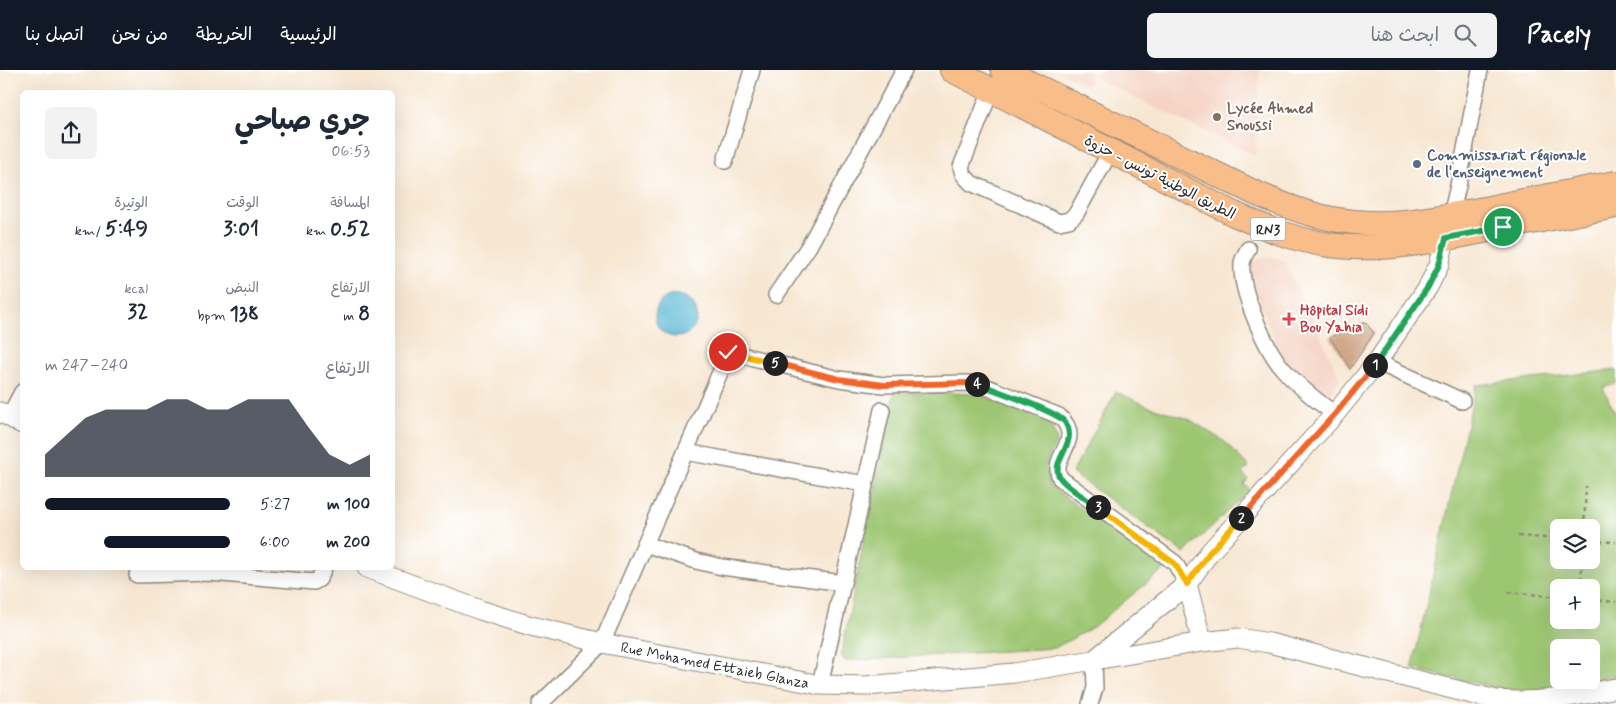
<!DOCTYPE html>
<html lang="ar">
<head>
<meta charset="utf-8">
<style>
	body { margin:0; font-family:Mynerve,"Playpen Sans Arabic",sans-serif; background:#f2f2f3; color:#1f2937; direction:rtl; height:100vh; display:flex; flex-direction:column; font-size:19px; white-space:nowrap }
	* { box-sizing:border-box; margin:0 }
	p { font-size:16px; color:#747a83 }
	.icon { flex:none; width:28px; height:28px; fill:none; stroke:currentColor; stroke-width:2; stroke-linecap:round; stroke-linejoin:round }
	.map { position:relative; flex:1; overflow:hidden; direction:ltr }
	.panel { position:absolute; left:20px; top:20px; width:375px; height:480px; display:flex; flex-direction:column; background:#fff; border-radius:8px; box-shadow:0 5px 20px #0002; direction:rtl }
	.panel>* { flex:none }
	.controls { position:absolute; left:1550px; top:449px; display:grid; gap:10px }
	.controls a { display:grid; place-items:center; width:50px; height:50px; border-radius:8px; background:#fff; box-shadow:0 5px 20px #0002; font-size:25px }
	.pin { position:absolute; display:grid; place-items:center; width:42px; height:42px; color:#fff; margin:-21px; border:2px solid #fff; border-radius:50%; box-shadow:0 1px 5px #0007 }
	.km { position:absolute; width:25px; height:25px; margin:-12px; border-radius:50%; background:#222; color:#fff; font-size:14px; line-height:25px; text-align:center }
	.round { display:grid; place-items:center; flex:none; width:52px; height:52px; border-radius:8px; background:#f2f2f3 }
	.overview { display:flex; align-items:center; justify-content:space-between; height:85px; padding:0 25px }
	h1 { font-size:28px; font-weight:700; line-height:38px }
	.figures { display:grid; grid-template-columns:repeat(3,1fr); gap:8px; height:85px; padding:5px 25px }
	.figures div { display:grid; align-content:center }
	.figures b { font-size:21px; font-weight:700 }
	.figures small { font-size:14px; font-weight:400 }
	.figures p { font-size:14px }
	.chart { height:140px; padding:10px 25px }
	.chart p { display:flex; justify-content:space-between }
	.chart svg { width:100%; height:90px; margin-top:5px; fill:#111827; opacity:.7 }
	ul { padding:0 25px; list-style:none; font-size:16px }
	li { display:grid; grid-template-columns:80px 60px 1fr; align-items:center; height:38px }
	li i { height:12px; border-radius:6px; background:#111827 }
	header { display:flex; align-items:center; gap:30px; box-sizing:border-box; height:70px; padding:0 25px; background:#111827; color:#fff }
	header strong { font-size:24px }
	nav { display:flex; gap:28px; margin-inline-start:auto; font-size:18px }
	.search { width:350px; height:45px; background:#f2f2f3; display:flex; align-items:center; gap:12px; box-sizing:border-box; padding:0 18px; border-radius:8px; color:#747a83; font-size:19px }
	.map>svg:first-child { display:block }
</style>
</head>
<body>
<header>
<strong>Pacely</strong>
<div class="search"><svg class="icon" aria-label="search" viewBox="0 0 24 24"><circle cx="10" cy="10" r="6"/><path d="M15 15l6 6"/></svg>ابحث هنا</div>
<nav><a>الرئيسية</a><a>الخريطة</a><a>من نحن</a><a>اتصل بنا</a></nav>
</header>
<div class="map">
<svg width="1616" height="634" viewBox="0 0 1616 634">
	<rect width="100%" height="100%" fill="#fff"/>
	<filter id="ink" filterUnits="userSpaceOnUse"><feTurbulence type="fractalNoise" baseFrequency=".02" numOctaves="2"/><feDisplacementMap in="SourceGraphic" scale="10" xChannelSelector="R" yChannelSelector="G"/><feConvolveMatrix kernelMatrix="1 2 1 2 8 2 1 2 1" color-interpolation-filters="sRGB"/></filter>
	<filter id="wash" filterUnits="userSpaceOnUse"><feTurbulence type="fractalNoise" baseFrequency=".0096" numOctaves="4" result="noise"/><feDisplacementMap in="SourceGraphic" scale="20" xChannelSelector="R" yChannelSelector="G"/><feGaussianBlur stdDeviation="1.12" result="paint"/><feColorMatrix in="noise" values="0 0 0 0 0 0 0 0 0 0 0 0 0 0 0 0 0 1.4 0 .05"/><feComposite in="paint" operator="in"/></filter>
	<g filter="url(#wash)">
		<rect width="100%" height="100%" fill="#f7e7d2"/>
		<path fill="#f5d2c2" d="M1056,0H1089L1088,16Z
			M1097,0H1259L1256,86L1096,9Z
			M1269,186L1285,191L1340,308L1328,326L1317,325L1286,297L1247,200L1249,193Z"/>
		<path fill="#9dc672" stroke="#64784e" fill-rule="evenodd" d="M1616,300V313L1603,318L1616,345V605L1554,619L1511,621L1412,599L1476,315ZM1559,458H1591V490H1559ZM1559,518H1591V550H1559ZM1559,578H1591V610H1559Z
			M915,322L978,324L1050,353L1057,370L1045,396L1050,416L1164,499L1093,557L1055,578L845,591L841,585L892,332L894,324Z
			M1116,322L1148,336L1189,349L1225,372L1249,397L1242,403L1248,409L1244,414L1250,420L1184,483L1072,403Z"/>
		<path fill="#54b6d3" stroke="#40707f" d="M655 246a21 21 0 1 1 42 0a21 21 0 1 1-42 0Z"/>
		<g id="blocks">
			<path fill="#cfa687" d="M1365,252L1374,263L1350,299L1330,267Z"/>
		</g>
	</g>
	<g filter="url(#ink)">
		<use href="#blocks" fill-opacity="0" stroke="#91897e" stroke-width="1"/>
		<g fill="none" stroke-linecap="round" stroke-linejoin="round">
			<g stroke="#91897e" stroke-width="18">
				<path id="minor" d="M991,20L961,97L963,104L971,113L1059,152L1069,150L1076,144L1110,82
					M725,91L752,0
					M1451,145L1458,116L1480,0
					M1248,179C1246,183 1243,188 1242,193C1240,221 1265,278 1283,299C1296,314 1319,333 1335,344
					M776,225L809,176L904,0
					M1377,292L1462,331
					M9,347L22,322
					M685,382L865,414
					M645,474L696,491L722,497L843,513
					M137,505L210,503L314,512L319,509L324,498
					M820,615L882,340
					M540,634L602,573L729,282L839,309L884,315L966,313L982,315L1059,346C1086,370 1049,386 1060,408L1175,493L1187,514
					M1090,634L1095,618L1094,590"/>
			</g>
			<g stroke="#91897e" stroke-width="21">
				<path id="tertiary" d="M0,342L22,354
					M367,498L480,540L531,556L602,573L820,615L866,616L1014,603L1094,590L1187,514L1209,483L1335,344L1377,292L1428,217L1439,195L1448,157
					M1187,514L1202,572
					M1095,590L1202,572L1238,568L1269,573L1496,630C1537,634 1576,626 1616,618"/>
			</g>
			<g stroke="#91897e" stroke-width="26">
				<path id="primary" d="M952,0L1234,144C1268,159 1301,173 1339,176C1386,181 1432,171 1478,162C1524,153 1570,145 1616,136
					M1003,0L1253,122C1285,136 1318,149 1354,152C1399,157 1445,146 1489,138C1532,129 1574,121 1616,113"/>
			</g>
			<path stroke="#91897e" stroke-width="2.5" stroke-dasharray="4 4" stroke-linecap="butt" d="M1584,458L1586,416
				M1518,466L1559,469
				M1591,471L1616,472
				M1581,518L1582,490
				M1508,522L1559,527
				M1591,530L1616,532"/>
			<use href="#minor" stroke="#fff" stroke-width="15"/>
			<use href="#tertiary" stroke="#fff" stroke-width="19"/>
			<use href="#primary" stroke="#f8bd89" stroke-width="24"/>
		</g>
	</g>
	<g fill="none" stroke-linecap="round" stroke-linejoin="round" filter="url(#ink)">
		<g stroke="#fff" stroke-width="10">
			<path id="split-1" d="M1375,295L1428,217L1439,195L1446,168L1503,157"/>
		</g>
		<g stroke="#fff" stroke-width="10">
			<path id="split-2" d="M1241,448L1335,344L1375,295"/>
		</g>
		<g stroke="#fff" stroke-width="10">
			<path id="split-3" d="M1098,437L1175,494L1187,514L1209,483L1241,448"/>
		</g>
		<g stroke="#fff" stroke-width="10">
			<path id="split-4" d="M977,314L982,315C998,322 1057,341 1065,352C1079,373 1051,390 1059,406C1062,414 1089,431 1098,437"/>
		</g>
		<g stroke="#fff" stroke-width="10">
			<path id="split-5" d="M775,293L839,309L884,315L966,313L977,314"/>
		</g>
		<g stroke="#fff" stroke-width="10">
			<path id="split-6" d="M728,282L775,293"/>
		</g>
		<use href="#split-1" stroke="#22a559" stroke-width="6"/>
		<use href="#split-2" stroke="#f0652b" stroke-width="6"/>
		<use href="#split-3" stroke="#f5b400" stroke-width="6"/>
		<use href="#split-4" stroke="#22a559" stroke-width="6"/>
		<use href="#split-5" stroke="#f0652b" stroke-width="6"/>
		<use href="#split-6" stroke="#f5b400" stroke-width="6"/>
	</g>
	<circle fill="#8d6e63" stroke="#fff" stroke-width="2" cx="1217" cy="47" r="5"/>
	<circle fill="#5c6f8a" stroke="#fff" stroke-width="2" cx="1417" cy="94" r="5"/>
	<path fill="#e0444e" stroke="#fff" stroke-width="2" d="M1286.5 241.5h5v5h5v5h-5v5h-5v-5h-5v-5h5z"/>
	<g text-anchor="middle" stroke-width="4" stroke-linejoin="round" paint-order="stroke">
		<rect fill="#fff" stroke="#6b6b6b" stroke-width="1" x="1250.5" y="147.5" width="35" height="23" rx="4"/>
		<g font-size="14" font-weight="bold" fill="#2b2b2b">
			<text x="1268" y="164">RN3</text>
		</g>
		<g font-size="15" font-weight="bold" fill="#785e54" stroke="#fff" text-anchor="start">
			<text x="1227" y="43">Lycée Ahmed<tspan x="1227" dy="17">Snoussi</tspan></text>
		</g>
		<g font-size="15" font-weight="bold" fill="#4e5e75" stroke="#fff" text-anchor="start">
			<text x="1427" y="90">Commissariat régionale<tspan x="1427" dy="17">de l'enseignement</tspan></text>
		</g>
		<g font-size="15" fill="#2b2b2b" stroke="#fff">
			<text transform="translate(1160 107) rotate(27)" y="5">الطريق الوطنية تونس - حزوة</text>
			<text transform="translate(715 595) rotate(11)" y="5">Rue Mohamed Ettaieb Glanza</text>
		</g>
		<g font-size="15" font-weight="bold" fill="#be3a42" stroke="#fff" text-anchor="start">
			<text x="1300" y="245">Hôpital Sidi<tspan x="1300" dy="17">Bou Yahia</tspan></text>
		</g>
	</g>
</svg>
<div class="controls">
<a><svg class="icon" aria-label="layers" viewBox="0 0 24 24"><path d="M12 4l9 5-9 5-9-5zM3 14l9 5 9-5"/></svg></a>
<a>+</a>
<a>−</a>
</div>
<div class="pin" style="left:1503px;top:157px;background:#1e9e55"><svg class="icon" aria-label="arrive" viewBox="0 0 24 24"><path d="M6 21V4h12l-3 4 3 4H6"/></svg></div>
<div class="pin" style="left:728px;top:282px;background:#d93025"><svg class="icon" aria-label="check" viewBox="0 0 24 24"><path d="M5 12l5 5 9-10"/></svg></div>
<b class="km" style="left:1375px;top:295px">1</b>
<b class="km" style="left:1241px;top:448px">2</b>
<b class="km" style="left:1098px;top:437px">3</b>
<b class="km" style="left:977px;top:314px">4</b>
<b class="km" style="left:775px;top:293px">5</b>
<section class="panel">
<div class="overview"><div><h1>جري صباحي</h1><p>06:53</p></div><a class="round"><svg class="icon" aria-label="share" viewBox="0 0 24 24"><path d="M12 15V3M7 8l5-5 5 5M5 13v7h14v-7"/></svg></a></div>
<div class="figures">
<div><p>المسافة</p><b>0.52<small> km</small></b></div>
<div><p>الوقت</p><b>3:01</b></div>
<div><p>الوتيرة</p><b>5:49<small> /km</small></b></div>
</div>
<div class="figures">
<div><p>الارتفاع</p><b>8<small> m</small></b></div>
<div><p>النبض</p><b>138<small> bpm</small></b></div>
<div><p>kcal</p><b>32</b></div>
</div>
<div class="chart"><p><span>الارتفاع</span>240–247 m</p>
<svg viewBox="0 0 160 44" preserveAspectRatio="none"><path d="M0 44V33L10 24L20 15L30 11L40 11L50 11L60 6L70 6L80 11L90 11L100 6L110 6L120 6L130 20L140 33L150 38L160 33V44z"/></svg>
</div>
<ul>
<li><b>100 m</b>5:27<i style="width:100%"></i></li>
<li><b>200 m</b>6:00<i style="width:68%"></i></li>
</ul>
</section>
</div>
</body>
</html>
